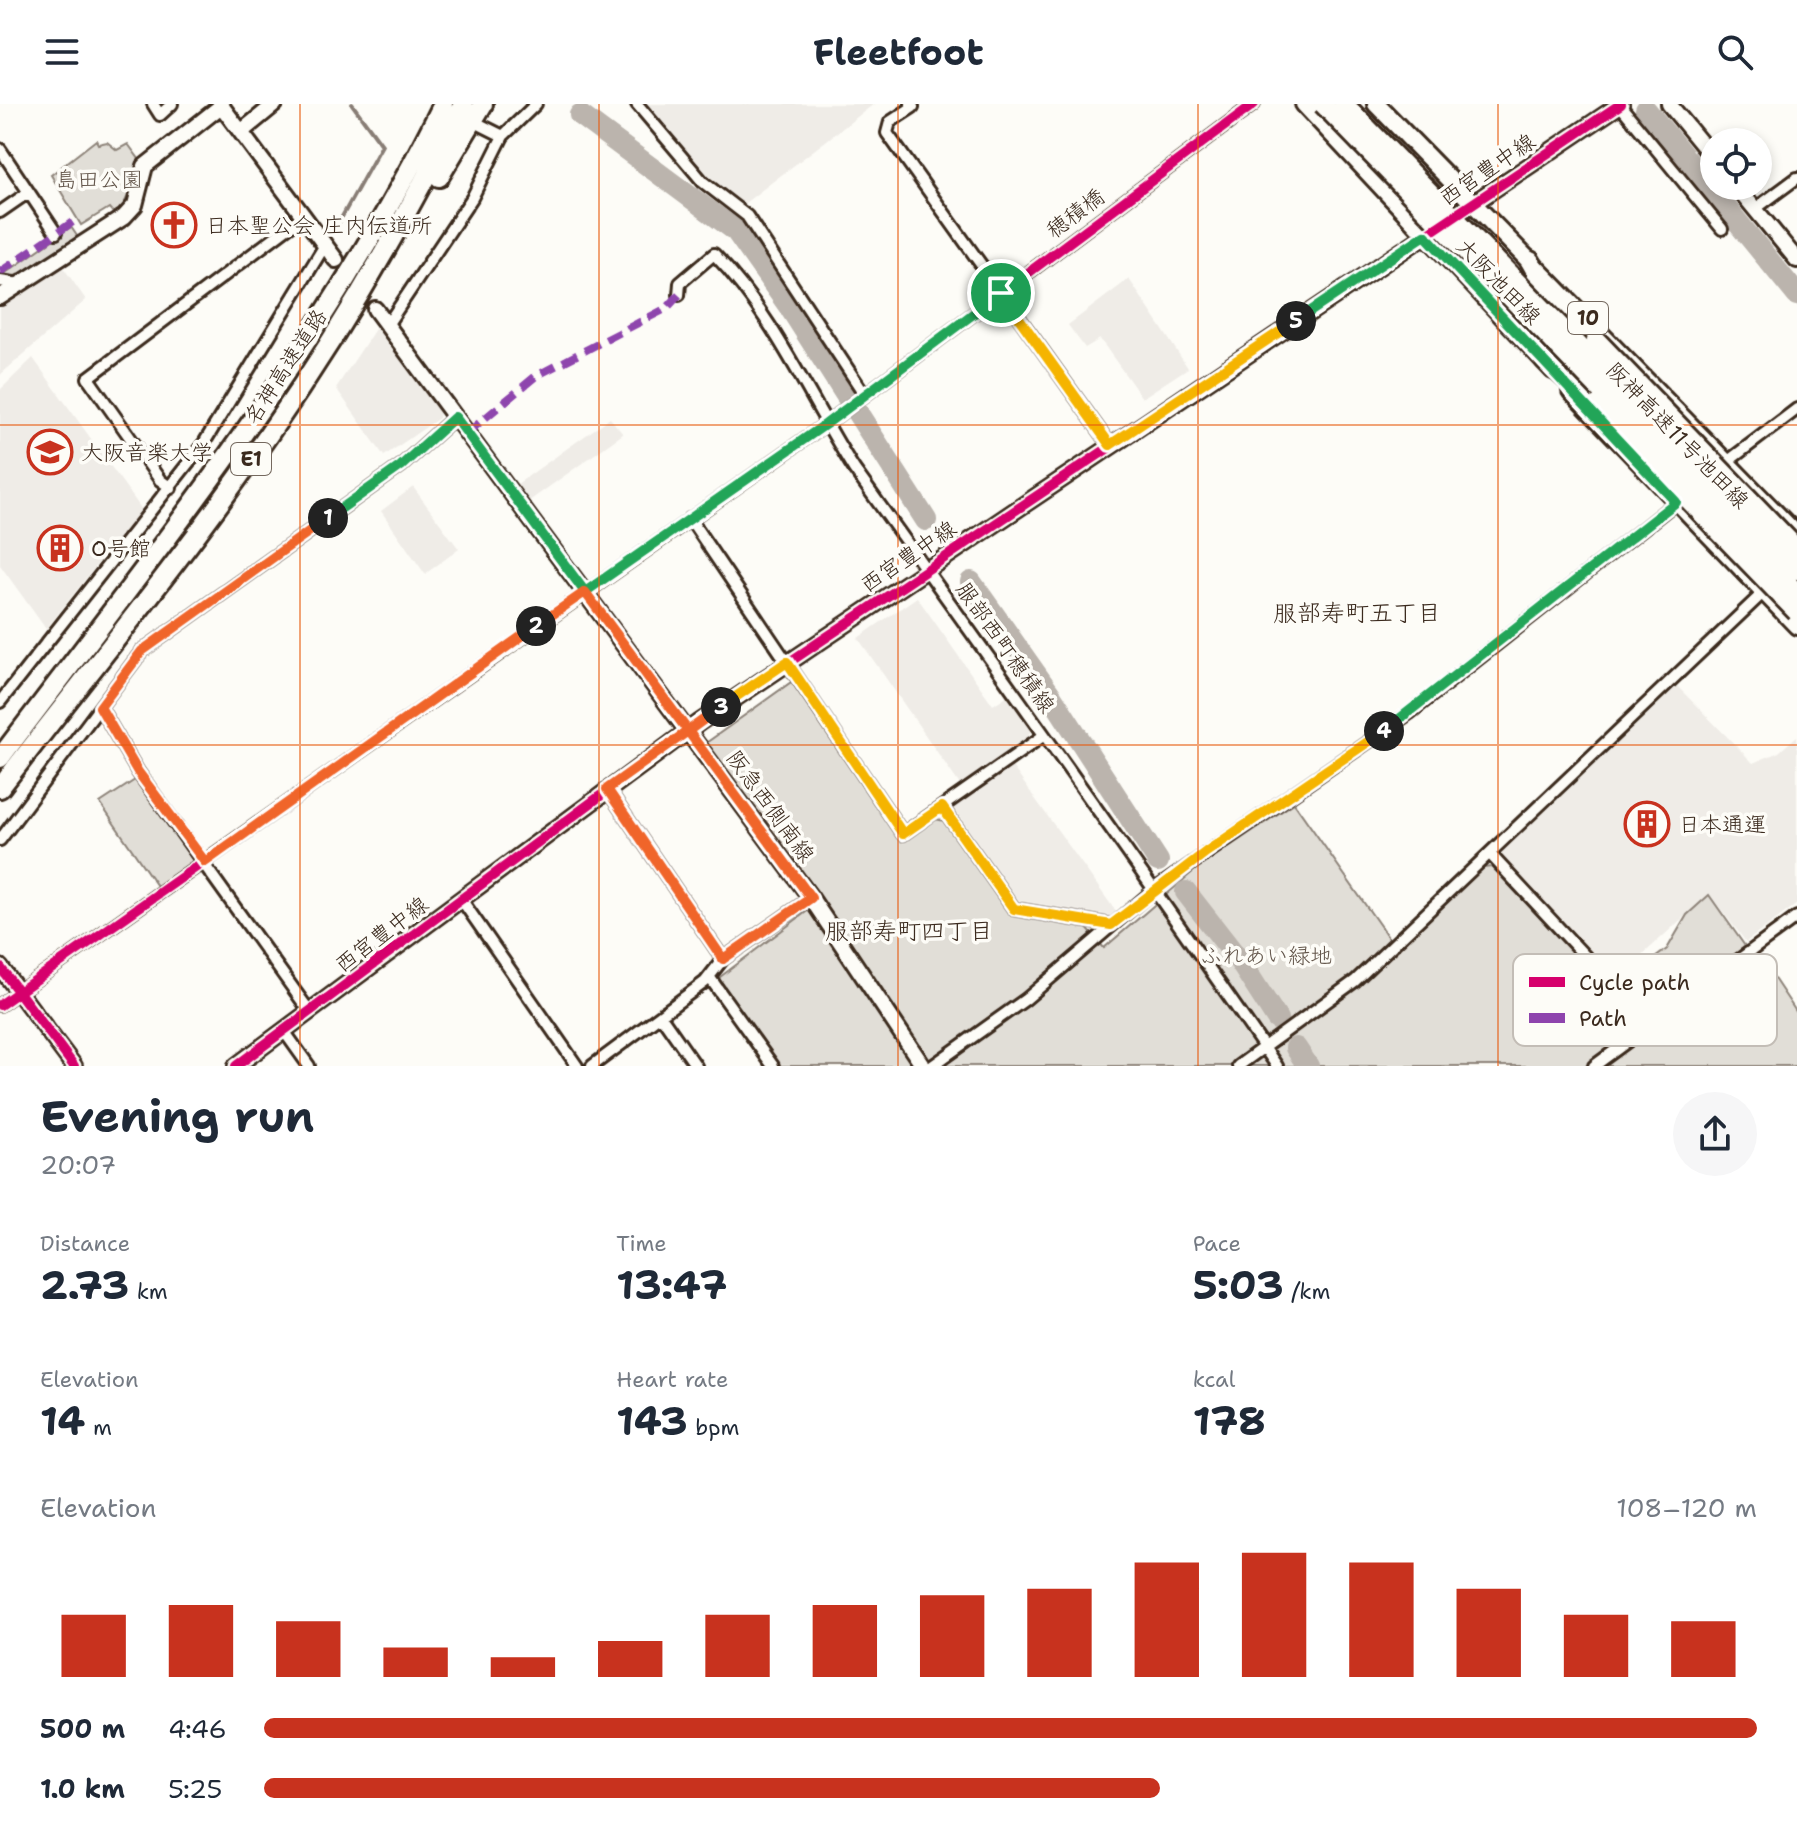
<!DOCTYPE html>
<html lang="en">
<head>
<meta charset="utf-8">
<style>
	body { margin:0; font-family:"Shantell Sans","Klee One",sans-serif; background:#f6f6f7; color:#1f2937; height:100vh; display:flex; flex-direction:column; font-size:30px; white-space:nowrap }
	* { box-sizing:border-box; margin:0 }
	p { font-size:26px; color:#747a83 }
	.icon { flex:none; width:44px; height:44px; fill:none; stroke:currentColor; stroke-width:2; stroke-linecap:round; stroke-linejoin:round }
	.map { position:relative; height:962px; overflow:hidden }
	.panel { display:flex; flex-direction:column; background:#fff; flex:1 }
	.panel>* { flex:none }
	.buttons { position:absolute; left:1700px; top:24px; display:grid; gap:16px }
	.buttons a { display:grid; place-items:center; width:72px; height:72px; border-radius:50%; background:#fff; box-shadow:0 4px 12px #0003; font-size:40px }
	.pin { position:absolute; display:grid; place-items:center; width:68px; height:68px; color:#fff; margin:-34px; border:4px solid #fff; border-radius:50%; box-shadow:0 2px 8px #0007 }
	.km { position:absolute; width:40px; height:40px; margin:-20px; border-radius:50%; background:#222; color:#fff; font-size:22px; line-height:40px; text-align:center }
	.round { display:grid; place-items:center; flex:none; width:84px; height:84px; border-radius:42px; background:#f6f6f7 }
	.overview { display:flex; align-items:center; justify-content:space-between; height:136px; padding:0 40px }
	h1 { font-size:44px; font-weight:700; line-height:60px }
	.figures { display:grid; grid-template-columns:repeat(3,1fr); gap:12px; height:136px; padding:8px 40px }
	.figures div { display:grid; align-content:center }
	.figures b { font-size:40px; font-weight:700 }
	.figures small { font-size:22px; font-weight:400 }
	.figures p { font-size:22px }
	.chart { height:224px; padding:16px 40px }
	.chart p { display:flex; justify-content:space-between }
	.chart svg { width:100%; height:144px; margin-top:8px; stroke:#c8321e; stroke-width:6 }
	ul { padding:0 40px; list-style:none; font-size:26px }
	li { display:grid; grid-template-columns:128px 96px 1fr; align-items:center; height:60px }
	li i { height:20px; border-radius:10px; background:#c8321e }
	header { display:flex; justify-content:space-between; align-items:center; height:104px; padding:0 40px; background:#fff; font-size:36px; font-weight:700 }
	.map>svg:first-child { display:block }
</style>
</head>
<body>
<header><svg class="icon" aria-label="menu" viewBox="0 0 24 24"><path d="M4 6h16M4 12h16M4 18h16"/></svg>Fleetfoot<svg class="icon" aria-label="search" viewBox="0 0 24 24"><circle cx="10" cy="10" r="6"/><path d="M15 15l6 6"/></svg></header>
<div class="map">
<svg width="1797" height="962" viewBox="0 0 1797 962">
	<rect width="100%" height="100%" fill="#fdfcf7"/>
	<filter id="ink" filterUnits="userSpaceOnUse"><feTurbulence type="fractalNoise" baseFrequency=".0125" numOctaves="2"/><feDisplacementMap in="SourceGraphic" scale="16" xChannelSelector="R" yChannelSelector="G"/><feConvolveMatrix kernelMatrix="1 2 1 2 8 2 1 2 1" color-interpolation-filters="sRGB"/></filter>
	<g filter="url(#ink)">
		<path fill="#efece7" d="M640,0H874L741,102L691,59Z
			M63,163L86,196L0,271V204Z
			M1129,175L1188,264L1142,294L1100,235L1085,244L1068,221Z
			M377,222L440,307L439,314L384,352L336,284Z
			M33,254L145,410L111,452L102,454L46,525L0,461V286Z
			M610,314L623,330L525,400L513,383Z
			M413,383L459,445L425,470L381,407Z
			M917,493L993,601L1008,591L1031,625L1028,633L960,681L858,534Z
			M1677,582L1753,659L1779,648L1797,632V800L1746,838L1709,790L1616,875L1502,757V748Z
			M1011,661L1117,809L1112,814L1015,799L951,709V703Z"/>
		<path fill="#e1ded7" stroke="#8e847a" stroke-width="2" d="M96,36L98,40L107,38L117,46L128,40L139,55C131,76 131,96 115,111L109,104L81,121L51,71Z
			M71,123L79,135L24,171L0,173Z
			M794,576L902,737L935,715L945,717L1010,810L1086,823L1104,844L1196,765L1294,699L1397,846L1483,764L1492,763L1610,887L1667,845L1687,811L1709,791L1752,852H1759L1797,909V962H779L719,877L720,873L822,796L706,639Z
			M135,676H139L196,755L157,782L100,699Z"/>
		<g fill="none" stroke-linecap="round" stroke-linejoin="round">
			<path stroke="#887d74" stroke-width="4" d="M338,120L382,41L352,0"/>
			<path stroke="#bbb4ad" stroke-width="22" d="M1646,6L1797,191
				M580,11L736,127L791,205L926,416
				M971,478L1050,590L1158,757
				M1186,788L1239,856L1277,915
				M1296,944L1308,962"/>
			<g stroke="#3b2a1e" stroke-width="16">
				<path id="street" d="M153,0L160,11L172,0
					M637,0L703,78L747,112L865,291
					M911,0L913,3L890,18L887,29L1110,341
					M1619,0L1722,125
					M481,21L503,32
					M0,45L56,129
					M1755,105L1797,74
					M0,108L29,88
					M0,177L20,180
					M679,191L680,179L714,150C775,213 808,292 854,365C996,563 1138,761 1277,962
					M387,221L472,94L503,32L536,0
					M1723,361L1797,305
					M171,384L160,376L88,274L303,112
					M690,415L903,730L1043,632
					M0,598L204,339L325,141
					M100,603L138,668L310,908
					M607,685L723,855
					M942,703L1014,805L1111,821
					M0,736L142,547L401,362L455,313
					M1490,750L1649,921
					M461,795L577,962
					M710,874L773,962
					M0,901L826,320L1254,0
					M661,912L696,962
					M284,927L309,962
					M592,962L705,878L723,855L811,794
					M932,962L1026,895L1155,785L1410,609L1679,396
					M1238,962L1355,877L1764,488
					M1594,962L1797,813"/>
			</g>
			<g stroke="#3b2a1e" stroke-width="20">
				<path id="secondary" d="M220,0L336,156
					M1669,0L1714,55
					M241,28L275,0
					M1736,82L1797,156
					M0,193L124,113L135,101L145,62L221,2
					M375,205L811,794L923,962
					M0,863L74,962
					M236,962L700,618L1621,0"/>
			</g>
			<g stroke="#3b2a1e" stroke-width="22">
				<path id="primary" d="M1304,0L1553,266
					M1376,0L1797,431
					M1571,287L1797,522"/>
			</g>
			<g stroke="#3b2a1e" stroke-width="24">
				<path id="highway" d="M439,73L483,0
					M1530,157L1548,189L1596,236
					M1545,256L1597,301
					M0,654C160,443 326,239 443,0
					M0,684C89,568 183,454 267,333C341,227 406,116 463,0"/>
			</g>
			<use href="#street" stroke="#fdfcf7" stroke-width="10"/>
			<use href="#secondary" stroke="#fdfcf7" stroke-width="14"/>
			<use href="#primary" stroke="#fdfcf7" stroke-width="16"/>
			<use href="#highway" stroke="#fdfcf7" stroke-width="18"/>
			<g stroke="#3b2a1e" stroke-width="24" stroke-linecap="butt">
				<path id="highway-bridge" d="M1323,0L1797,489
					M1344,0L1797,466
					M1596,236L1797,445
					M1597,301L1797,508"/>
			</g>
			<use href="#highway-bridge" stroke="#fdfcf7" stroke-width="18"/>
			<path stroke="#8e44ad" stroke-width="8" stroke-dasharray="16 8" stroke-linecap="butt" d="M0,168L77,115
				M467,329L536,272L667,204L679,191"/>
			<g stroke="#fdfcf7" stroke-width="15">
				<path id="cycleway" d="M0,863L74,962
					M0,901L826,320L1254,0
					M236,962L700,618L1621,0"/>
			</g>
			<use href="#cycleway" stroke="#d6006c" stroke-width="10"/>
		</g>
	</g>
	<g fill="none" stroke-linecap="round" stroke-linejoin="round" filter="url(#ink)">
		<g stroke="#fff" stroke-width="16">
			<path id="split-1" d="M328,414L401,362L455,313L585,488L826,320L1001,189"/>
		</g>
		<g stroke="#fff" stroke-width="16">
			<path id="split-2" d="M328,414L142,547L100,603L138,668L205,758L536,522"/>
		</g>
		<g stroke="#fff" stroke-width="16">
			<path id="split-3" d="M536,522L585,488L688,627L607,685L723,855L811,794L688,627L721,603"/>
		</g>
		<g stroke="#fff" stroke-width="16">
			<path id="split-4" d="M721,603L787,558L903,730L942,703L1014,805L1111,821L1206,748L1384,627"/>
		</g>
		<g stroke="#fff" stroke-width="16">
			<path id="split-5" d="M1296,217L1425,131L1676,398L1384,627"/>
		</g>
		<g stroke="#fff" stroke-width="16">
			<path id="split-6" d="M1001,189L1110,341L1296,217"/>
		</g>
		<use href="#split-1" stroke="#22a559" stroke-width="10"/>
		<use href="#split-2" stroke="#f0652b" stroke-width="10"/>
		<use href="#split-3" stroke="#f0652b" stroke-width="10"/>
		<use href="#split-4" stroke="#f5b400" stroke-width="10"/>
		<use href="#split-5" stroke="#22a559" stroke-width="10"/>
		<use href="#split-6" stroke="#f5b400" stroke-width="10"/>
	</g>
	<path fill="none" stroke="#e8590c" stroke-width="2" stroke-opacity="0.55" d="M300,0V962M599,0V962M898,0V962M1198,0V962M1498,0V962M0,321H1797M0,641H1797"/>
	<defs>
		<g id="church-ring" transform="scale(2.3)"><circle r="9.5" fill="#fdfcf7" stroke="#c8321e" stroke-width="1.5"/><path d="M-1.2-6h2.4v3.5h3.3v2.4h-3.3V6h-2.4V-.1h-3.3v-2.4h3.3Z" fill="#c8321e"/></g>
		<g id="university-ring" transform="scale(2.3)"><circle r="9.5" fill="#fdfcf7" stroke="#c8321e" stroke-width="1.5"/><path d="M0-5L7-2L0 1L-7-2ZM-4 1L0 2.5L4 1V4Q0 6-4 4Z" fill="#c8321e"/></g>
		<g id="building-ring" transform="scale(2.3)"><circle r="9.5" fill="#fdfcf7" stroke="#c8321e" stroke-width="1.5"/><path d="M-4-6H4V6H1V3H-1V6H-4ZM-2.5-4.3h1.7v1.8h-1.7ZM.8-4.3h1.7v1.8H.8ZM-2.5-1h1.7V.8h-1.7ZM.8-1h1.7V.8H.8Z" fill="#c8321e"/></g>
	</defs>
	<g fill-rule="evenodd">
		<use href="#church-ring" x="174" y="121"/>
		<use href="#university-ring" x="50" y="348"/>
		<use href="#building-ring" x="60" y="444"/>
		<use href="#building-ring" x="1647" y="720"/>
	</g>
	<g text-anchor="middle" stroke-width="7" stroke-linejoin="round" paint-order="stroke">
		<g fill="#fdfcf7" stroke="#75695f" stroke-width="2">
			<rect x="1568" y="198" width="40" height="32" rx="6"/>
			<rect x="231" y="339" width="40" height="32" rx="6"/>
		</g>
		<g font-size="20" font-weight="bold" fill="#3b2a1e">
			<text x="1588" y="221">10</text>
			<text x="251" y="362">E1</text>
		</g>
		<g font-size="22" fill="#3b2a1e" stroke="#fdfcf7">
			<text transform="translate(1487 65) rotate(-34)" y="8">西宮豊中線</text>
			<text transform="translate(1075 109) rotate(-37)" y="8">穂積橋</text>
			<text transform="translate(1499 177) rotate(46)" y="8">大阪池田線</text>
			<text transform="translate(285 262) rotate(-57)" y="8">名神高速道路</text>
			<text transform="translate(1678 331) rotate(46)" y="8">阪神高速11号池田線</text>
			<text transform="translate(908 452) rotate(-34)" y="8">西宮豊中線</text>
			<text transform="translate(1006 543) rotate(55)" y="8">服部西町穂積線</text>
			<text transform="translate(771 702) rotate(54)" y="8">阪急西側南線</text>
			<text transform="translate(381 830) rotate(-37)" y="8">西宮豊中線</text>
		</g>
		<g font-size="22" fill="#64574c" stroke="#fdfcf7">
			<text x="99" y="83">島田公園</text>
			<text x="1266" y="859">ふれあい緑地</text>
		</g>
		<g font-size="22" fill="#3b2a1e" stroke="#fdfcf7" text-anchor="start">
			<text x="205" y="129">日本聖公会 庄内伝道所</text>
			<text x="81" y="356">大阪音楽大学</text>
			<text x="91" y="452">O号館</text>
			<text x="1678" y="728">日本通運</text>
		</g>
		<g font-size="24" fill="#3b2a1e" stroke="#fdfcf7">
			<text x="1357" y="517">服部寿町五丁目</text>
			<text x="909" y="835">服部寿町四丁目</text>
		</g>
	</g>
	<rect x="1513" y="850" width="264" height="92" rx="12" fill="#fdfcf7" stroke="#c3bdb6" stroke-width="2"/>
	<rect x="1529" y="873" width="36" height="10" fill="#d6006c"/>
	<rect x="1529" y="909" width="36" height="10" fill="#8e44ad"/>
	<g font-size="22" fill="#3b2a1e">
		<text x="1579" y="886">Cycle path</text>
		<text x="1579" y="922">Path</text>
	</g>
</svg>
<div class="buttons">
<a><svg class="icon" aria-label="locate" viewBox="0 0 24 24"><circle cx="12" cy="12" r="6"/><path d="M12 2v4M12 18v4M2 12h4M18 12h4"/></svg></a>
</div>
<div class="pin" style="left:1001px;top:189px;background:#1e9e55"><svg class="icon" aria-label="arrive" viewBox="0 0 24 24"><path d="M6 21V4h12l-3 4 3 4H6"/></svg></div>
<b class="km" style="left:328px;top:414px">1</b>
<b class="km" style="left:536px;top:522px">2</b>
<b class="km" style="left:721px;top:603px">3</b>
<b class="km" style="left:1384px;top:627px">4</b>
<b class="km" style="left:1296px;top:217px">5</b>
</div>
<section class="panel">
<div class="overview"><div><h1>Evening run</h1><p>20:07</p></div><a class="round"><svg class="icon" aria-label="share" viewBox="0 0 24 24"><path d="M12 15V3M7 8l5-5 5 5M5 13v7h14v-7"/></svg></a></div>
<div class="figures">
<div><p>Distance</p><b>2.73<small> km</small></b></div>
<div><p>Time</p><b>13:47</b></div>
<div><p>Pace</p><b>5:03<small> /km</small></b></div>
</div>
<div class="figures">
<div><p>Elevation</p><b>14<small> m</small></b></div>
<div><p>Heart rate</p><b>143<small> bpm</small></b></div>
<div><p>kcal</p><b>178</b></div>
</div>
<div class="chart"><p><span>Elevation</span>108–120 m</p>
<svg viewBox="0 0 160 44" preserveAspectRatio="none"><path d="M5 44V25M15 44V22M25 44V27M35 44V35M45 44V38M55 44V33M65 44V25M75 44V22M85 44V19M95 44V17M105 44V9M115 44V6M125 44V9M135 44V17M145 44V25M155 44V27"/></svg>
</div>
<ul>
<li><b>500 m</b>4:46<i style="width:100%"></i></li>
<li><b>1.0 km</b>5:25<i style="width:60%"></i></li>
</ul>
</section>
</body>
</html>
